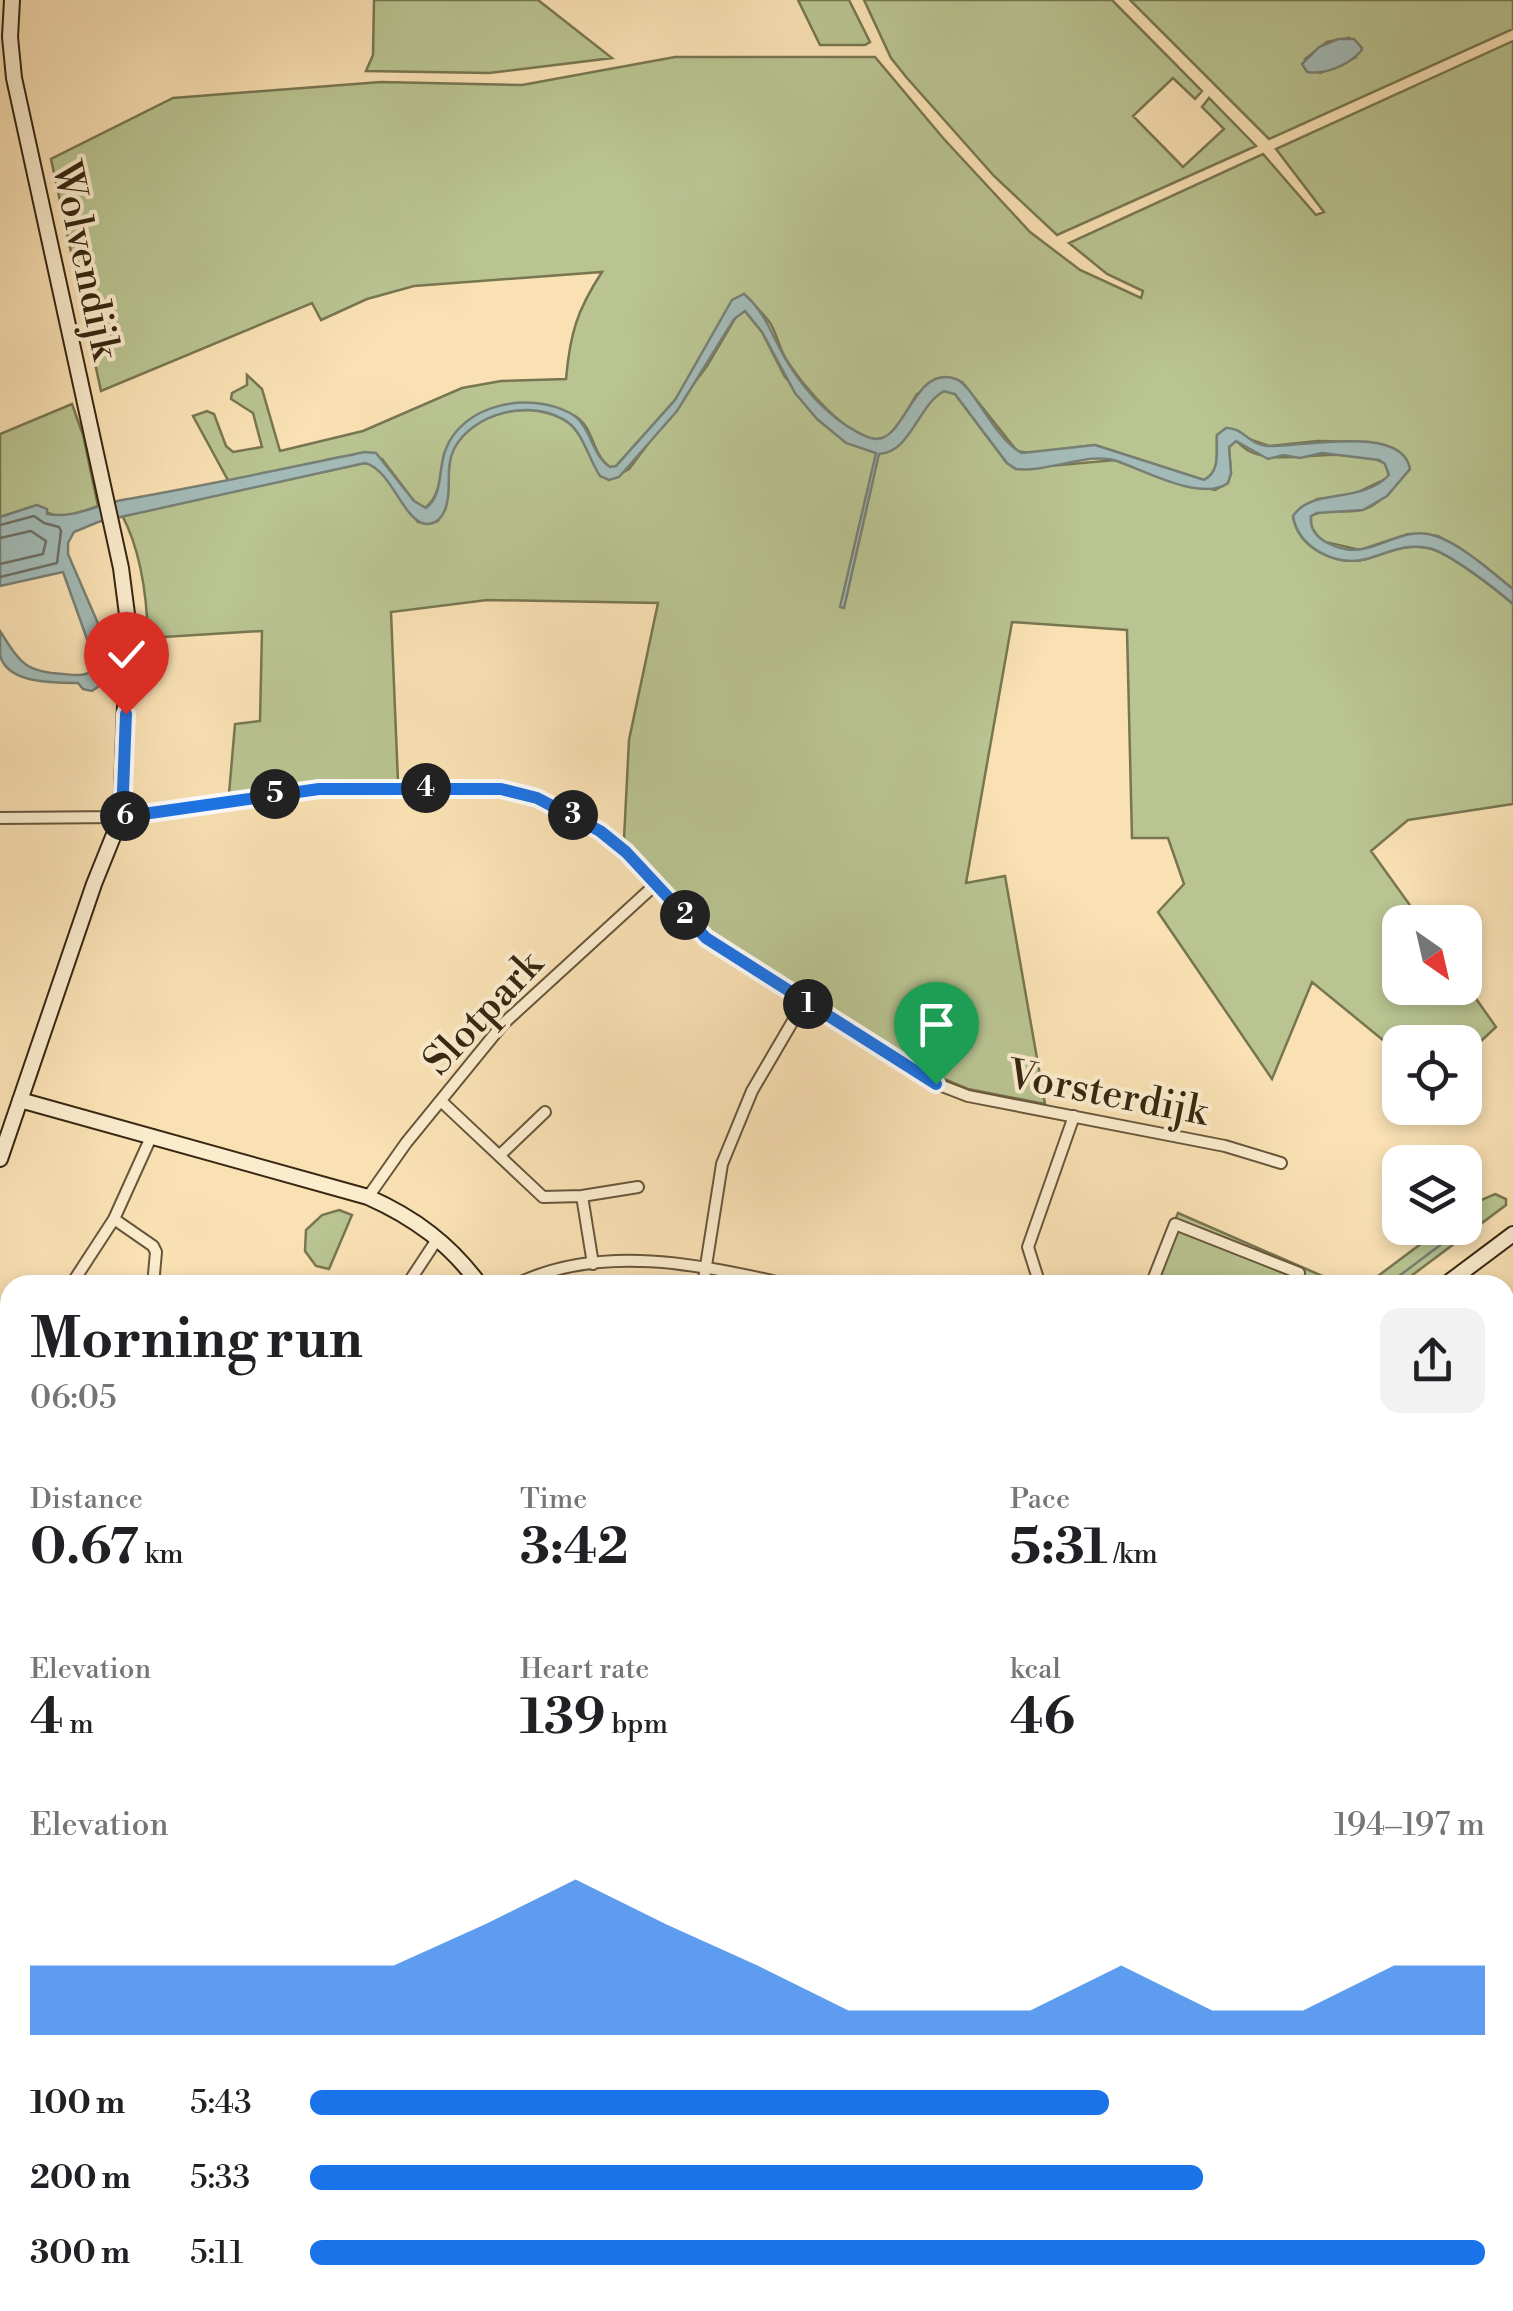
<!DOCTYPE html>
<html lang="en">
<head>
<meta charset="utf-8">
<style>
	body { margin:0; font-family:"Libre Bodoni",serif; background:#f2f2f2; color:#202124; height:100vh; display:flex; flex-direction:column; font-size:38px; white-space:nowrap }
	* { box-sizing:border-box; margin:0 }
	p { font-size:32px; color:#757577 }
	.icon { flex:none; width:55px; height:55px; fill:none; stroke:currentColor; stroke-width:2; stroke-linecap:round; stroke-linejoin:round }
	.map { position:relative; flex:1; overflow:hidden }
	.panel { position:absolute; left:0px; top:1275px; width:1515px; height:1038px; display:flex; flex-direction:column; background:#fff; border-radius:30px 30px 0 0; box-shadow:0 5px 15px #0003 }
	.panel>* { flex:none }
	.needle { width:65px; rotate:146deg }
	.controls { position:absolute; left:1382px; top:905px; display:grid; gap:20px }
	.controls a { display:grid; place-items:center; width:100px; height:100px; border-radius:20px; background:#fff; box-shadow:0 5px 15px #0003; font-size:50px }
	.pin { position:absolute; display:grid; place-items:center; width:85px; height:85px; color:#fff; margin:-102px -42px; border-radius:50% 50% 50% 0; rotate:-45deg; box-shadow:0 0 10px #0007 }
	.pin .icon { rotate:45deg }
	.km { position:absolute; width:50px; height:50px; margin:-25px; border-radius:50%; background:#222; color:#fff; font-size:28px; line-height:50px; text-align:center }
	.round { display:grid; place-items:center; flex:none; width:105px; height:105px; border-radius:20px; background:#f2f2f2 }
	.overview { display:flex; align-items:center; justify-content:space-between; height:170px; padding:0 30px }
	h1 { font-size:55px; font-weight:700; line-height:75px }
	.figures { display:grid; grid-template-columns:repeat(3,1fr); gap:15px; height:170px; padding:10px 30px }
	.figures div { display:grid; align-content:center }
	.figures b { font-size:50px; font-weight:700 }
	.figures small { font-size:28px; font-weight:400 }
	.figures p { font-size:28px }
	.chart { height:280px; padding:20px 30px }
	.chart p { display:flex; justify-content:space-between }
	.chart svg { width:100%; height:180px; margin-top:10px; fill:#1a73e8; opacity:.7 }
	ul { padding:0 30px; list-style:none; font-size:32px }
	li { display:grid; grid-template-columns:160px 120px 1fr; align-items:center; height:75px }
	li i { height:25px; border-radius:12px; background:#1a73e8 }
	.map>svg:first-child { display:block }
</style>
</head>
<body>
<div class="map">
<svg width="1513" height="2311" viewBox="0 0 1513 2311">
	<rect width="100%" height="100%" fill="#f9e1b4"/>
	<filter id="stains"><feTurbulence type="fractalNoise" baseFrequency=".002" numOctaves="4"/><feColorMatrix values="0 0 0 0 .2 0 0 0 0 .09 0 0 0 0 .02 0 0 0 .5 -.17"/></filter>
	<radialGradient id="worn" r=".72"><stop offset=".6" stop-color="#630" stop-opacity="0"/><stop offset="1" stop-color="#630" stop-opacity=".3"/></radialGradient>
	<path fill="#b9c491" stroke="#787651" stroke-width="2.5" fill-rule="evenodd" d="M374,0H538L612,58L489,73L366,71L373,55Z
		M798,0H849L870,42L865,45H820Z
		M864,0H1112L1202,91L1195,99L1173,78L1133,116L1183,167L1224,129L1202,107L1209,98L1256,146L1057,235L994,176L907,78L891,58Z
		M1130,0H1513V29L1269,139ZM1349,38L1356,57L1320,73L1305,59L1327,42Z
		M1513,41V589L1481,563L1438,536L1408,534L1360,550L1321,541L1311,527V516C1328,507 1343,514 1361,510C1383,505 1390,486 1406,473L1394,449L1368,442L1318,441L1269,446L1249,439L1217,435C1216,452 1221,471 1204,480L1095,445L1029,453L1017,451L962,382L917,394C909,407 899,430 885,437C855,451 799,381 786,359C779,348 777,334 770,323C763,313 753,304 744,294L675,400L616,466L610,467C592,455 594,427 575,416C565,410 519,404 506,405C491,407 455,431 449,443C438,464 445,493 425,508L414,501L382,459L340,457L229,482L193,416L207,411L214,414L226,446L233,452L262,447L253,413L231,399L232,393L247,385V375L262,389L280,451L363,431L462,388L501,381L566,379C570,334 577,310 602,272L414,286L367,299L321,320L312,303L101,391L51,159L173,98L381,82L522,85L675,57H875L943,138L1030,232L1080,270L1141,298L1143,291L1107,274L1069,243L1263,154L1316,215L1324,212L1276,149Z
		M745,311L762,332L785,377L846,442L879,454L911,430L932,398L944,391L955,394L1007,463L1016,469L1115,460L1162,478L1215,490L1228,483L1231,473L1229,447L1236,441C1240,444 1244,448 1249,451C1281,468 1342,443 1385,463L1389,475L1386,479L1350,496L1317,499L1293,516C1298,548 1336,567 1366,559C1388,553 1404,543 1428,548C1447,551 1497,590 1513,604V804L1408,820L1371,851L1422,922H1400V988H1465V983L1496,1027L1465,1056V1042H1400V1054L1312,982L1272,1079L1158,912L1184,884L1168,838H1132L1127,630L1012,622L966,883L1005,876L1045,1104L968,1089L932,1074L803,993L705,929L624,839L629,740L658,603L487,600L391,612L398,782L326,783L229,794L235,724L260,721L262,631L148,638C147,598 141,551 122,515L365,463L375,465L382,472L418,522L427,524L438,521C441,514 446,506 447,499C451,484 446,468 452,452C469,412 534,397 569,423C586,437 587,462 609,480L629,469L707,366L737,315Z
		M72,404L83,435L98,506C76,514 56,524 37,505L0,517V434Z
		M1495,1194L1506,1199V1205L1399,1285H1366L1442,1228H1465V1207Z
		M339,1210L352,1215L329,1269L316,1266L305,1251L306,1230L322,1215Z
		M1178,1213L1343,1285H1149Z"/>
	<path fill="#a3bbb8" stroke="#788075" stroke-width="2.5" d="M1338,39H1354L1362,48L1361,51C1349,65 1325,75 1307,72L1302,64L1319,47Z
		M744,294C766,313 771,334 785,358C801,385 822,409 847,426C855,431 866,438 875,439C905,442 914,363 956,379C974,386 995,440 1022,453L1095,445L1204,480C1221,471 1216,452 1217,435L1226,428C1243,427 1249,445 1267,446C1297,448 1403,423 1410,469L1387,496L1363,510L1317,513L1311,516C1308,540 1341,553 1362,549C1387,545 1409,526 1436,536C1464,546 1490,571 1513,589V604C1497,590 1447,551 1428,548C1403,543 1388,553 1366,559C1335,567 1298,547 1293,516C1312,487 1360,505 1389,475L1385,464L1379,460L1322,453L1300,458L1283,455L1268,459L1236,441L1229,447L1231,473L1228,483C1202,502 1145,471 1117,461C1090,451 1047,473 1016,469L1007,463L955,394L944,391C918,405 911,452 879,454L844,608L840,607L876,453L846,443L817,419L795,393L762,332L745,311L734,319L677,411L619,477L609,480L600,476C589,460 584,435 569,423C534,397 473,412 454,449C444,469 453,491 445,510C442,517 437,523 429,524C404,526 393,470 365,463L98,522L74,532L68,543V554L106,642L108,680L92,691L83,689L78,683C55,683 7,684 0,655C0,648 0,638 0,631C20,662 24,672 63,674C76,675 85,677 95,669L96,664L63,572L0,586V517L37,505L47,509V514C73,519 96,505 122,500C203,486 283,469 365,452L376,453L414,501L426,508C443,495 438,471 445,451C462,404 528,391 570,413C592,425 590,454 610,467L616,466L675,400L732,300Z"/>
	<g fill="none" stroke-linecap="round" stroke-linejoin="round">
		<path stroke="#6d7164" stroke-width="2.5" d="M0,525L34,516L44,523L59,527L61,531L57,563L0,577
			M0,538L31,531L46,541L43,554L0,564"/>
		<path stroke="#788075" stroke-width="2.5" d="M1465,1226L1478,1216
			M1387,1285L1463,1228"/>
		<g stroke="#68563a" stroke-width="14">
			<path id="street" d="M0,818L121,817L319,789H501L537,797L600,831L625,852L706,938L937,1084L968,1096L1225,1146L1281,1163
				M441,1101L543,1197L582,1196L638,1187
				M500,1155L545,1112
				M582,1196L593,1264
				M368,1197L406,1143L503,1024L656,884
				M114,1219L153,1246L156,1252L153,1285
				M71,1285L114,1219L152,1135
				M407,1285L438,1238
				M515,1285C598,1243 703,1264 789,1285
				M703,1285L722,1164L752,1091L804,1002
				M1040,1285L1028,1247L1074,1116
				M1151,1285L1175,1224L1299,1273
				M0,1411L10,1398
				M0,1417L10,1418
				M0,1607L10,1627
				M1505,1887L1513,1841
				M0,1977L10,1975
				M0,2088L10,2093
				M434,2302L443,2311
				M882,2302L883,2311
				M1182,2311L1190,2302"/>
		</g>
		<g stroke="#372711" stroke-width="18">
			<path id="secondary" d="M20,1100L368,1197C415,1218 450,1244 480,1285
				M0,1159L94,884L121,817L128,622L121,568L14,78L10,37L12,0
				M1445,1285L1513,1234
				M361,2302L382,2310
				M334,2311L336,2302"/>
		</g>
		<use href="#street" stroke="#fbecce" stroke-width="10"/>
		<use href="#secondary" stroke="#fbecce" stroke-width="14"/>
	</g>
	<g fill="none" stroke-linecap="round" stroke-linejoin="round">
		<g stroke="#fff" stroke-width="20">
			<path id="route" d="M126,714L122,817L319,789H501L537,798L600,831L626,852L706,938L936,1084"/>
		</g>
		<use href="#route" stroke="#1a73e8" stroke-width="12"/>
	</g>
	<g text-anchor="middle" stroke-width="8" stroke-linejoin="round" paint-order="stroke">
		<g font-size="40" fill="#372711" stroke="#fbecce">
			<text transform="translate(87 260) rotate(78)" y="14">Wolvendijk</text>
			<text transform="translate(482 1012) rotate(-47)" y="14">Slotpark</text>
			<text transform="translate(1108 1092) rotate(11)" y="14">Vorsterdijk</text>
		</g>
	</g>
	<rect width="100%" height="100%" filter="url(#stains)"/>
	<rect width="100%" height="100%" fill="url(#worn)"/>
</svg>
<div class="controls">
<a><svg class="needle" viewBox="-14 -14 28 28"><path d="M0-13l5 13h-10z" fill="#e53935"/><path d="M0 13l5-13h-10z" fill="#757577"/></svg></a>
<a><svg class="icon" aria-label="locate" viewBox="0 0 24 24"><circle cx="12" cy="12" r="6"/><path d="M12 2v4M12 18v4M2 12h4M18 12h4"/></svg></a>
<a><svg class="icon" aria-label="layers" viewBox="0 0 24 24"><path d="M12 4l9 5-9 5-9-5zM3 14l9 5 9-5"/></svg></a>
</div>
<div class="pin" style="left:936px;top:1084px;background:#1e9e55"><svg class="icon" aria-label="arrive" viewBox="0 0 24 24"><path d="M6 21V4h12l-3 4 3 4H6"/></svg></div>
<div class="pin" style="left:126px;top:714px;background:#d93025"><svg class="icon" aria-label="check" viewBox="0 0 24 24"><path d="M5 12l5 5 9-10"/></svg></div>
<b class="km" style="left:808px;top:1004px">1</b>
<b class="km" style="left:685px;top:915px">2</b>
<b class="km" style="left:573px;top:815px">3</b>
<b class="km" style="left:426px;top:788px">4</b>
<b class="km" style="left:275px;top:794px">5</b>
<b class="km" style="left:125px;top:816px">6</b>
<section class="panel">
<div class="overview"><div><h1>Morning run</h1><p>06:05</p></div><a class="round"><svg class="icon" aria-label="share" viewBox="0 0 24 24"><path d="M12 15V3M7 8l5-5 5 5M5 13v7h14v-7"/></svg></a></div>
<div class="figures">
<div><p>Distance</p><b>0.67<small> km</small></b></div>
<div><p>Time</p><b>3:42</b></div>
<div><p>Pace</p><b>5:31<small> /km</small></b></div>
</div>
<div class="figures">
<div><p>Elevation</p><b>4<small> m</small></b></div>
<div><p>Heart rate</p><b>139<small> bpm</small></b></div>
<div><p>kcal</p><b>46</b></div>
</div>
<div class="chart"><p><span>Elevation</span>194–197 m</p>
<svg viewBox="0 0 160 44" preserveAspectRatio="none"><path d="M0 44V27L10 27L20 27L30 27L40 27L50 17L60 6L70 17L80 27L90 38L100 38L110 38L120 27L130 38L140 38L150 27L160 27V44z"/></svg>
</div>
<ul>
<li><b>100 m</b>5:43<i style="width:68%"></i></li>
<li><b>200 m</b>5:33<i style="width:76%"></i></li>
<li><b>300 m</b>5:11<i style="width:100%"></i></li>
</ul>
</section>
</div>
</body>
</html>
